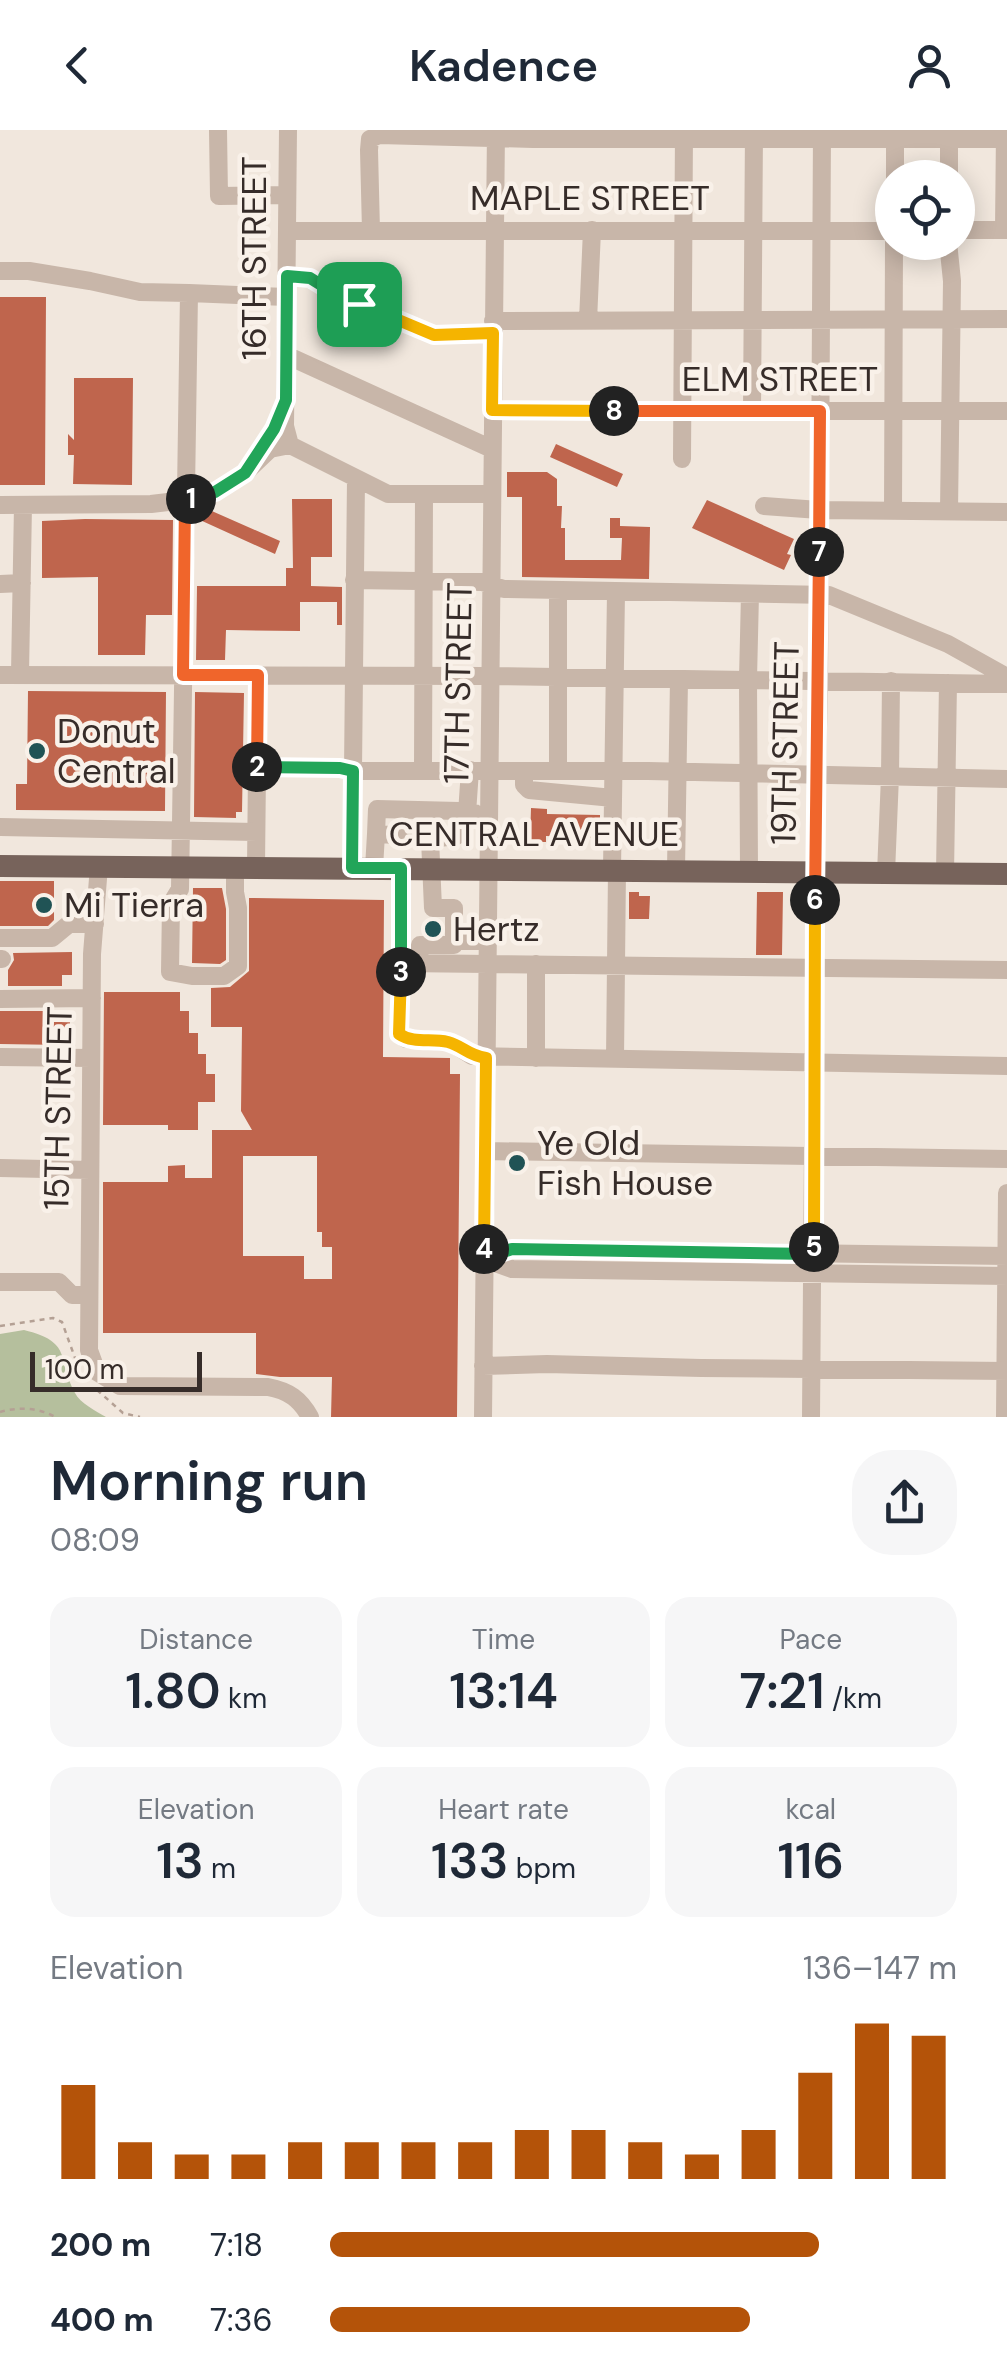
<!DOCTYPE html>
<html lang="en">
<head>
<meta charset="utf-8">
<style>
	body { margin:0; font-family:"DM Sans",sans-serif; background:#f6f6f7; color:#1f2937; height:100vh; display:flex; flex-direction:column; font-size:38px; white-space:nowrap }
	* { box-sizing:border-box; margin:0 }
	p { font-size:32px; color:#747a83 }
	.icon { flex:none; width:55px; height:55px; fill:none; stroke:currentColor; stroke-width:2; stroke-linecap:round; stroke-linejoin:round }
	.map { position:relative; height:1287px; overflow:hidden }
	.details { display:flex; flex-direction:column; background:#fff; flex:1 }
	.details>* { flex:none }
	.fabs { position:absolute; left:875px; top:30px; display:grid; gap:20px }
	.fabs a { display:grid; place-items:center; width:100px; height:100px; border-radius:50%; background:#fff; box-shadow:0 5px 25px #0003; font-size:50px }
	.scale { position:absolute; left:30px; bottom:25px; width:172px; box-sizing:border-box; padding-left:10px; border:5px solid #362c29; border-top:0; font-size:28px; line-height:35px; white-space:nowrap; color:#362c29; -webkit-text-stroke:8px #f9f1e9; paint-order:stroke }
	.pin { position:absolute; display:grid; place-items:center; width:85px; height:85px; color:#fff; margin:-42px; border-radius:20px; box-shadow:0 5px 15px #0006 }
	.km { position:absolute; width:50px; height:50px; margin:-25px; border-radius:50%; background:#222; color:#fff; font-size:28px; line-height:50px; text-align:center }
	.round { display:grid; place-items:center; flex:none; width:105px; height:105px; border-radius:40px; background:#f6f6f7 }
	.overview { display:flex; align-items:center; justify-content:space-between; height:170px; padding:0 50px }
	h1 { font-size:55px; font-weight:600; line-height:75px }
	.stats { display:grid; grid-template-columns:repeat(3,1fr); gap:15px; height:170px; padding:10px 50px }
	.stats div { display:grid; align-content:center; border-radius:25px; background:#f6f6f7; text-align:center }
	.stats b { font-size:50px; font-weight:600 }
	.stats small { font-size:28px; font-weight:400 }
	.stats p { font-size:28px }
	.chart { height:280px; padding:20px 50px }
	.chart p { display:flex; justify-content:space-between }
	.chart svg { width:100%; height:180px; margin-top:10px; stroke:#b45309; stroke-width:6 }
	ul { padding:0 50px; list-style:none; font-size:32px }
	li { display:grid; grid-template-columns:160px 120px 1fr; align-items:center; height:75px }
	li i { height:25px; border-radius:12px; background:#b45309 }
	header { display:flex; justify-content:space-between; align-items:center; height:130px; padding:0 50px; background:#fff; font-size:45px; font-weight:600 }
	.map>svg:first-child { display:block }
</style>
</head>
<body>
<header><svg class="icon" aria-label="back" viewBox="0 0 24 24"><path d="M15 5l-7 7 7 7"/></svg>Kadence<svg class="icon" aria-label="person" viewBox="0 0 24 24"><circle cx="12" cy="8" r="4"/><path d="M4 21q1-7 8-7t8 7"/></svg></header>
<div class="map">
<svg width="1007" height="1287" viewBox="0 0 1007 1287">
	<rect width="100%" height="100%" fill="#f1e7dd"/>
	<path fill="#b5bf9d" d="M24,1200C73,1212 57,1228 75,1263C80,1273 96,1281 106,1287H0V1204Z"/>
	<path fill="#bf654d" fill-rule="evenodd" d="M0,167H46L45,355H0Z
		M74,248H133L132,355L73,354L74,325H68V304L74,310Z
		M556,314L623,344L617,357L550,327Z
		M507,342H547L557,349V376H562L561,398H565V430H621L622,408H610V388H620V396L650,397L649,449L522,447V367H507Z
		M292,369H332V427H311V456L342,457V495H337V472H300V501L226,500L225,530H196L197,456H286V438H293Z
		M707,370L794,409L787,424L791,425L784,440L692,398Z
		M205,378L280,411L275,424L200,390Z
		M85,389L173,390L172,485H146L145,525H98V447L42,448V391Z
		M28,561L166,562L165,681L16,680V654H27Z
		M195,562L244,563L242,682H236V688L194,687Z
		M531,678L547,679V684L600,685V708L546,706V712H530Z
		M0,751H54V790L48,796H0Z
		M193,758H222L226,779V830L220,834L192,833Z
		M629,762H639V766H650L649,789H629Z
		M757,762H783L782,825H756Z
		M249,768L384,770L383,927L450,928V944H460L457,1287H331L332,1247H280L256,1244V1203H103V1052H168V1036L185,1035V1048H212V1000H252L241,981L242,897H211V858L230,857L249,841ZM243,1026H317V1102H322V1117H332V1149H304V1126H243Z
		M72,822V845H62V856H8V840L14,830L13,823Z
		M104,862H180V881H189V903H198V924H206V944H215V972H198V1000H168V995H103Z
		M0,881H70V906H63V915L0,914Z"/>
	<g fill="none" stroke-linecap="round" stroke-linejoin="round">
		<path stroke="#b4a094" stroke-width="2.5" stroke-dasharray="5 5" stroke-linecap="butt" d="M0,1196L53,1188L62,1192L79,1239
			M97,1260L123,1283L140,1287
			M0,1282C18,1277 38,1277 55,1287"/>
		<path stroke="#c8b6a9" stroke-width="18" d="M218,0L219,66L287,65
			M288,0L285,296L290,315
			M895,48V0
			M949,48V0
			M958,100H1007
			M1004,100L1005,0
			M287,101H892
			M371,101L369,20L370,9L379,5L533,9H1007
			M948,112L952,151L949,381
			M0,141H29L90,151L140,162L189,163
			M287,146L310,148L344,169L359,174L383,175L384,184L434,205L493,203
			M493,191L1007,189
			M588,191L592,100
			M286,225L492,319
			M492,281H1007
			M752,281L754,0
			M290,315L388,364H492
			M682,329L684,0
			M0,375L151,374L185,370L215,362L245,343L270,319L290,315
			M764,376L819,380L1007,382
			M893,381L894,112
			M354,450L482,452L504,459L829,465L948,514L1007,547
			M0,454L22,453
			M20,544L23,375
			M0,545L491,546L1007,554
			M257,638H340L353,641H648L1007,649
			M423,639L424,364
			M524,641V655L529,660L613,668
			M558,641V460
			M0,697L256,702
			M376,704L377,679L459,681L467,683L470,640
			M430,709L456,706L467,683H475
			M99,736L92,824L89,1220L97,1242L120,1256L268,1257C289,1261 300,1269 310,1287
			M235,737V762L238,778V836L224,846H192L170,842L171,774L180,759L189,163L286,167
			M256,737L258,545
			M352,738L356,349
			M374,738L376,704C395,704 411,709 430,709L433,778H454V811H487
			M401,738V833L1007,840
			M612,740L616,462
			M676,740L679,549
			M749,741L748,549L750,464
			M886,743L890,646L891,551
			M945,744L948,553
			M0,808H52L69,794H95
			M0,829H2
			M401,833L399,904L406,909L450,912L472,926L1007,936
			M419,833L420,815H454V811
			M536,834V928
			M0,869L92,868
			M0,927L91,928
			M615,929L617,740
			M485,1021L1007,1029
			M0,1038L90,1040
			M484,1129L512,1139L1007,1146
			M484,1129L512,1119L1007,1126
			M0,1152H59L72,1165H89
			M483,1236L547,1234L701,1238L1007,1241
			M483,1287L496,0
			M811,1287L815,742L819,550L822,0
			M1005,1287L1007,1063"/>
		<path stroke="#77635b" stroke-width="22" d="M0,736L1007,744"/>
	</g>
	<g fill="none" stroke-linecap="round" stroke-linejoin="round">
		<g stroke="#fff" stroke-width="20">
			<path id="split-1" d="M191,369L215,362L245,343L274,299L286,270L287,146L310,148L344,169L359,174"/>
		</g>
		<g stroke="#fff" stroke-width="20">
			<path id="split-2" d="M191,369L185,370L183,545H258L257,637"/>
		</g>
		<g stroke="#fff" stroke-width="20">
			<path id="split-3" d="M257,637L340,638L353,641L352,738H401V842"/>
		</g>
		<g stroke="#fff" stroke-width="20">
			<path id="split-4" d="M401,842L399,904C414,914 431,908 448,912C463,916 467,925 486,928L484,1119"/>
		</g>
		<g stroke="#fff" stroke-width="20">
			<path id="split-5" d="M484,1119V1129L512,1119L814,1124V1117"/>
		</g>
		<g stroke="#fff" stroke-width="20">
			<path id="split-6" d="M814,1117L815,770"/>
		</g>
		<g stroke="#fff" stroke-width="20">
			<path id="split-7" d="M815,770L819,422"/>
		</g>
		<g stroke="#fff" stroke-width="20">
			<path id="split-8" d="M614,281H820L819,422"/>
		</g>
		<g stroke="#fff" stroke-width="20">
			<path id="split-9" d="M359,174L383,175L384,184L434,205L493,203L492,280L614,281"/>
		</g>
		<use href="#split-1" stroke="#22a559" stroke-width="12"/>
		<use href="#split-2" stroke="#f0652b" stroke-width="12"/>
		<use href="#split-3" stroke="#22a559" stroke-width="12"/>
		<use href="#split-4" stroke="#f5b400" stroke-width="12"/>
		<use href="#split-5" stroke="#22a559" stroke-width="12"/>
		<use href="#split-6" stroke="#f5b400" stroke-width="12"/>
		<use href="#split-7" stroke="#f0652b" stroke-width="12"/>
		<use href="#split-8" stroke="#f0652b" stroke-width="12"/>
		<use href="#split-9" stroke="#f5b400" stroke-width="12"/>
	</g>
	<g fill="#205355" stroke="#f9f1e9" stroke-width="4">
		<circle cx="37" cy="621" r="10"/>
		<circle cx="44" cy="775" r="10"/>
		<circle cx="433" cy="799" r="10"/>
		<circle cx="517" cy="1033" r="10"/>
	</g>
	<g text-anchor="middle" stroke-width="9" stroke-linejoin="round" paint-order="stroke">
		<g font-size="35" fill="#362c29" stroke="#f9f1e9">
			<text x="590" y="80">MAPLE STREET</text>
			<text transform="translate(254 128) rotate(-90)" y="12">16TH STREET</text>
			<text x="780" y="261">ELM STREET</text>
			<text transform="translate(458 553) rotate(-89)" y="12">17TH STREET</text>
			<text transform="translate(785 613) rotate(-89)" y="12">19TH STREET</text>
			<text x="534" y="716">CENTRAL AVENUE</text>
			<text transform="translate(58 978) rotate(-89)" y="12">15TH STREET</text>
		</g>
		<g font-size="35" fill="#362c29" stroke="#f9f1e9" text-anchor="start">
			<text x="57" y="613">Donut<tspan x="57" dy="40">Central</tspan></text>
			<text x="64" y="787">Mi Tierra</text>
			<text x="453" y="811">Hertz</text>
			<text x="537" y="1025">Ye Old<tspan x="537" dy="40">Fish House</tspan></text>
		</g>
	</g>
</svg>
<div class="fabs">
<a><svg class="icon" aria-label="locate" viewBox="0 0 24 24"><circle cx="12" cy="12" r="6"/><path d="M12 2v4M12 18v4M2 12h4M18 12h4"/></svg></a>
</div>
<div class="scale">100 m</div>
<div class="pin" style="left:359px;top:174px;background:#1e9e55"><svg class="icon" aria-label="arrive" viewBox="0 0 24 24"><path d="M6 21V4h12l-3 4 3 4H6"/></svg></div>
<b class="km" style="left:191px;top:369px">1</b>
<b class="km" style="left:257px;top:637px">2</b>
<b class="km" style="left:401px;top:842px">3</b>
<b class="km" style="left:484px;top:1119px">4</b>
<b class="km" style="left:814px;top:1117px">5</b>
<b class="km" style="left:815px;top:770px">6</b>
<b class="km" style="left:819px;top:422px">7</b>
<b class="km" style="left:614px;top:281px">8</b>
</div>
<section class="details">
<div class="overview"><div><h1>Morning run</h1><p>08:09</p></div><a class="round"><svg class="icon" aria-label="share" viewBox="0 0 24 24"><path d="M12 15V3M7 8l5-5 5 5M5 13v7h14v-7"/></svg></a></div>
<div class="stats">
<div><p>Distance</p><b>1.80<small> km</small></b></div>
<div><p>Time</p><b>13:14</b></div>
<div><p>Pace</p><b>7:21<small> /km</small></b></div>
</div>
<div class="stats">
<div><p>Elevation</p><b>13<small> m</small></b></div>
<div><p>Heart rate</p><b>133<small> bpm</small></b></div>
<div><p>kcal</p><b>116</b></div>
</div>
<div class="chart"><p><span>Elevation</span>136–147 m</p>
<svg viewBox="0 0 160 44" preserveAspectRatio="none"><path d="M5 44V21M15 44V35M25 44V38M35 44V38M45 44V35M55 44V35M65 44V35M75 44V35M85 44V32M95 44V32M105 44V35M115 44V38M125 44V32M135 44V18M145 44V6M155 44V9"/></svg>
</div>
<ul>
<li><b>200 m</b>7:18<i style="width:78%"></i></li>
<li><b>400 m</b>7:36<i style="width:67%"></i></li>
</ul>
</section>
</body>
</html>
